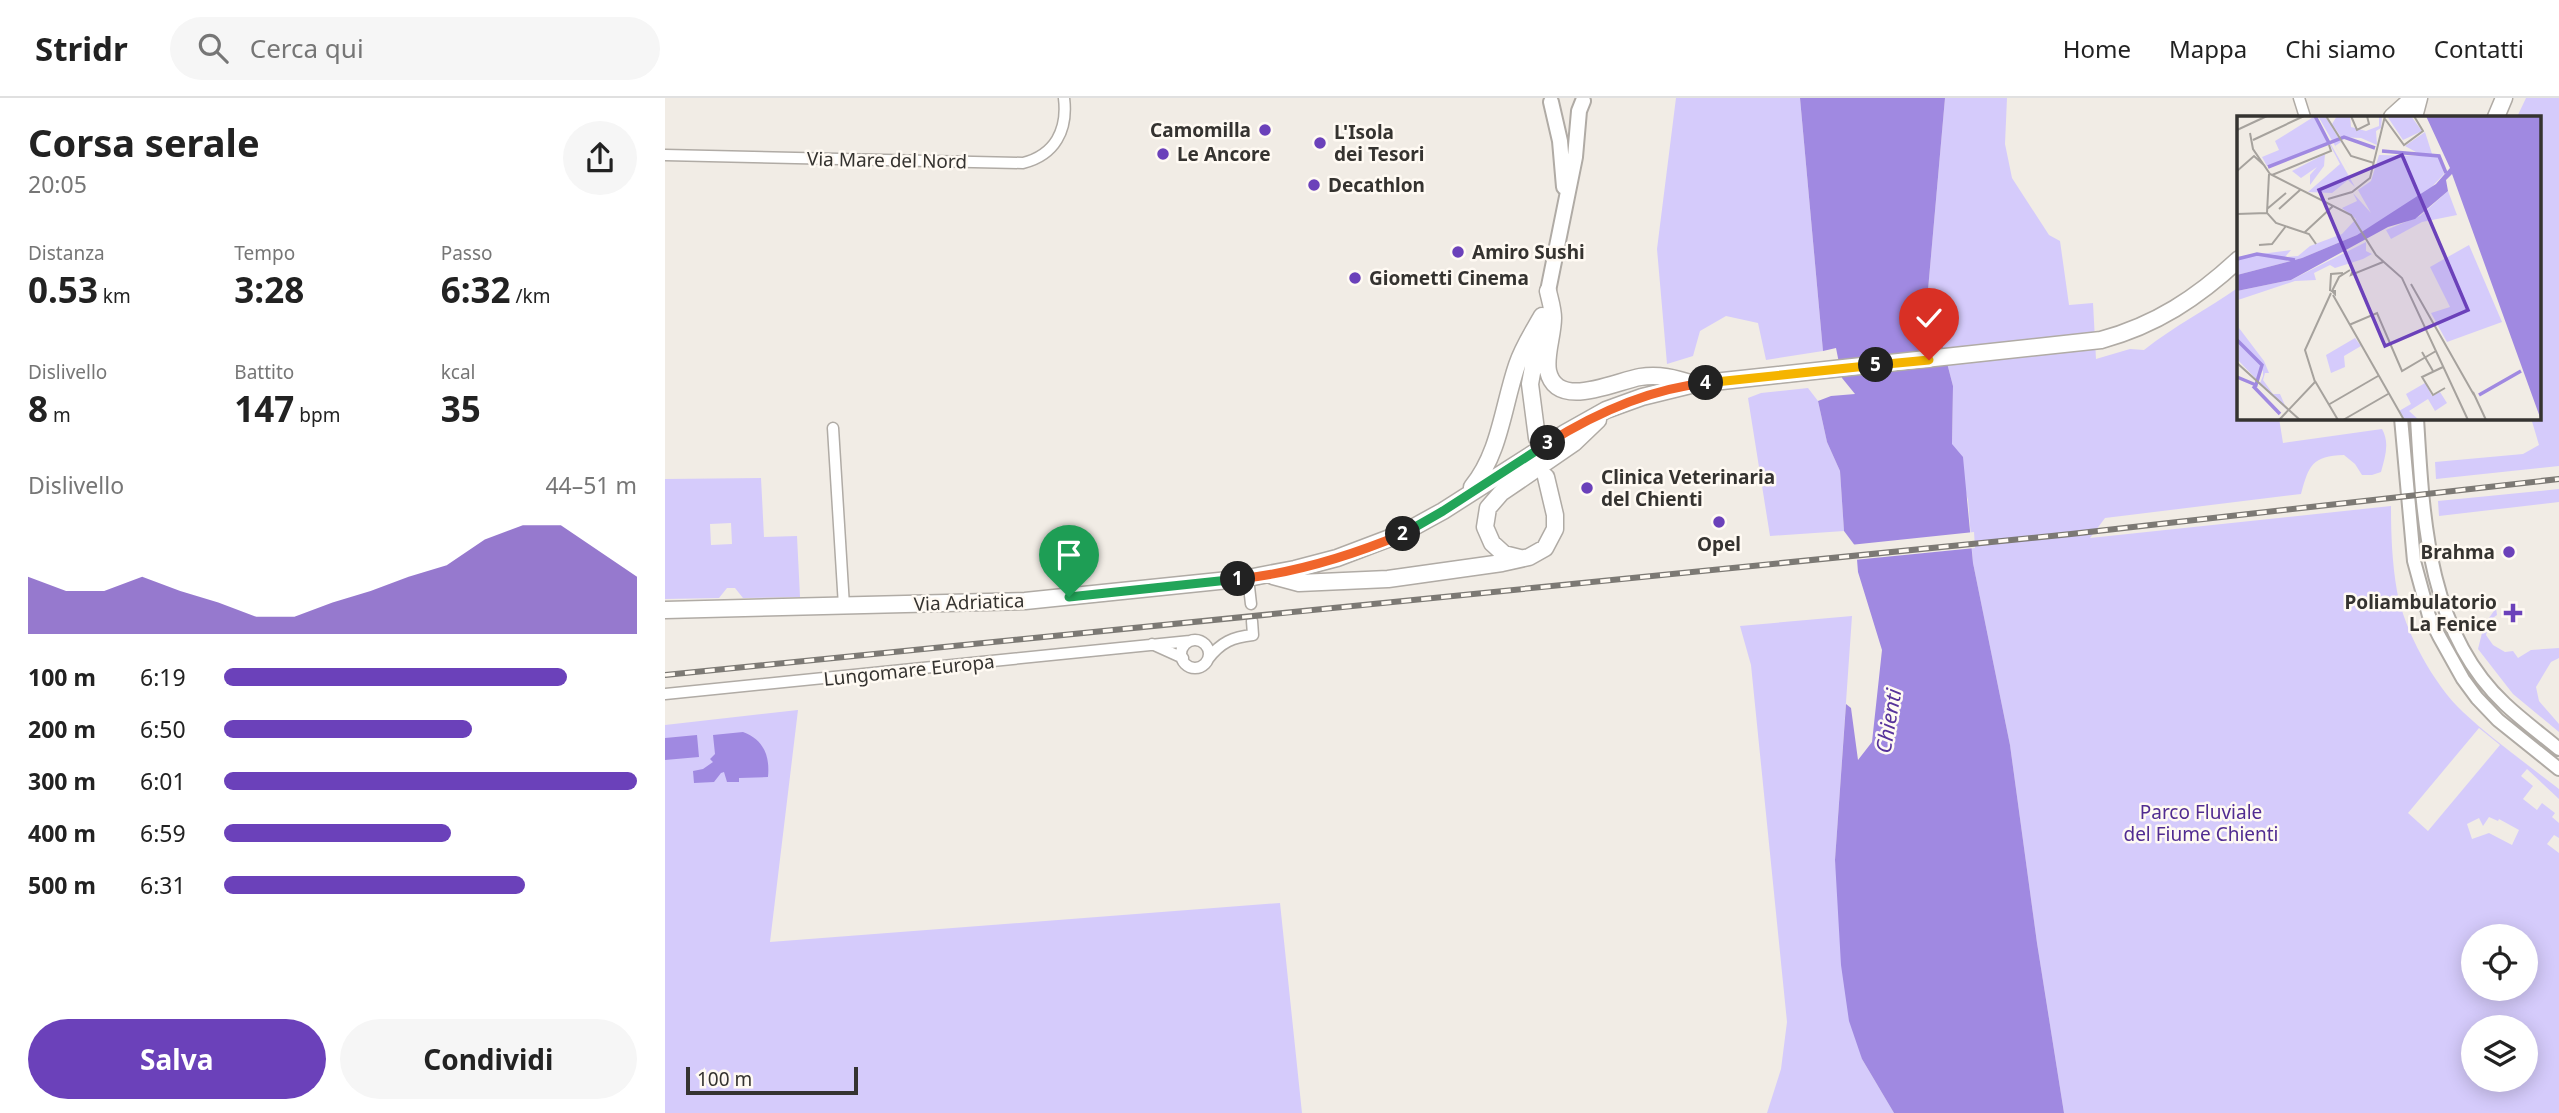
<!DOCTYPE html>
<html lang="it">
<head>
<meta charset="utf-8">
<style>
	body { margin:0; font-family:"Noto Sans",sans-serif; background:#f6f6f6; color:#222; height:100vh; display:flex; flex-direction:column; font-size:26px; white-space:nowrap }
	* { box-sizing:border-box; margin:0 }
	p { font-size:23px; color:#767676 }
	.icon { flex:none; width:38px; height:38px; fill:none; stroke:currentColor; stroke-width:2; stroke-linecap:round; stroke-linejoin:round }
	.map { position:relative; flex:1; overflow:hidden }
	.drawer { display:flex; flex-direction:column; background:#fff; width:665px }
	.drawer>* { flex:none }
	.tools { position:absolute; left:1796px; top:826px; display:grid; gap:14px }
	.tools a { display:grid; place-items:center; width:77px; height:77px; border-radius:50%; background:#fff; box-shadow:0 4px 18px #0003; font-size:35px }
	.scale { position:absolute; left:21px; bottom:18px; width:172px; box-sizing:border-box; padding-left:7px; border:4px solid #353330; border-top:0; font-size:19px; line-height:24px; white-space:nowrap; color:#353330; -webkit-text-stroke:5px #fffaf3; paint-order:stroke }
	.pin { position:absolute; display:grid; place-items:center; width:60px; height:60px; color:#fff; margin:-72px -30px; border-radius:50% 50% 50% 0; rotate:-45deg; box-shadow:0 0 7px #0007 }
	.pin .icon { rotate:45deg }
	.km { position:absolute; width:35px; height:35px; margin:-18px; border-radius:50%; background:#222; color:#fff; font-size:19px; line-height:35px; text-align:center }
	.round { display:grid; place-items:center; flex:none; width:74px; height:74px; border-radius:37px; background:#f6f6f6 }
	.overview { display:flex; align-items:center; justify-content:space-between; height:119px; padding:0 28px }
	h1 { font-size:38px; font-weight:700; line-height:52px }
	.stats { display:grid; grid-template-columns:repeat(3,1fr); gap:10px; height:119px; padding:7px 28px }
	.stats div { display:grid; align-content:center }
	.stats b { font-size:35px; font-weight:700 }
	.stats small { font-size:19px; font-weight:400 }
	.stats p { font-size:19px }
	.chart { height:196px; padding:14px 28px }
	.chart p { display:flex; justify-content:space-between }
	.chart svg { width:100%; height:126px; margin-top:7px; fill:#6b41ba; opacity:.7 }
	.action { display:flex; gap:14px; margin-top:auto; padding:14px 28px }
	.action a { flex:1; height:80px; border-radius:42px; background:#6b41ba; color:#fff; font-size:28px; font-weight:700; line-height:80px; text-align:center }
	.action a+a { background:#f6f6f6; color:#222 }
	ul { padding:0 28px; list-style:none; font-size:23px }
	li { display:grid; grid-template-columns:112px 84px 1fr; align-items:center; height:52px }
	li i { height:18px; border-radius:9px; background:#6b41ba }
	header { display:flex; align-items:center; gap:42px; box-sizing:border-box; height:98px; padding:0 35px; background:#fff; border-bottom:2px solid #e0e0e0 }
	header strong { font-size:33px }
	nav { display:flex; gap:38px; margin-inline-start:auto; font-size:24px }
	.search { width:490px; height:63px; background:#f6f6f6; display:flex; align-items:center; gap:18px; box-sizing:border-box; padding:0 24px; border-radius:38px; color:#767676; font-size:26px }
	main { display:flex; flex:1; min-height:0 }
	.map>svg:first-child { display:block }
</style>
</head>
<body>
<header>
<strong>Stridr</strong>
<div class="search"><svg class="icon" aria-label="search" viewBox="0 0 24 24"><circle cx="10" cy="10" r="6"/><path d="M15 15l6 6"/></svg>Cerca qui</div>
<nav><a>Home</a><a>Mappa</a><a>Chi siamo</a><a>Contatti</a></nav>
</header>
<main>
<section class="drawer">
<div class="overview"><div><h1>Corsa serale</h1><p>20:05</p></div><a class="round"><svg class="icon" aria-label="share" viewBox="0 0 24 24"><path d="M12 15V3M7 8l5-5 5 5M5 13v7h14v-7"/></svg></a></div>
<div class="stats">
<div><p>Distanza</p><b>0.53<small> km</small></b></div>
<div><p>Tempo</p><b>3:28</b></div>
<div><p>Passo</p><b>6:32<small> /km</small></b></div>
</div>
<div class="stats">
<div><p>Dislivello</p><b>8<small> m</small></b></div>
<div><p>Battito</p><b>147<small> bpm</small></b></div>
<div><p>kcal</p><b>35</b></div>
</div>
<div class="chart"><p><span>Dislivello</span>44–51 m</p>
<svg viewBox="0 0 160 44" preserveAspectRatio="none"><path d="M0 44V24L10 29L20 29L30 24L40 29L50 33L60 38L70 38L80 33L90 29L100 24L110 20L120 11L130 6L140 6L150 15L160 24V44z"/></svg>
</div>
<ul>
<li><b>100 m</b>6:19<i style="width:83%"></i></li>
<li><b>200 m</b>6:50<i style="width:60%"></i></li>
<li><b>300 m</b>6:01<i style="width:100%"></i></li>
<li><b>400 m</b>6:59<i style="width:55%"></i></li>
<li><b>500 m</b>6:31<i style="width:73%"></i></li>
</ul>
<div class="action"><a>Salva</a><a>Condividi</a></div>
</section>
<div class="map">
<svg width="1894" height="1015" viewBox="0 0 1894 1015">
	<rect width="100%" height="100%" fill="#f1ece5"/>
	<path fill="#d5cbfb" fill-rule="evenodd" d="M1011,0H1135L1158,253L1101,262L1093,225L1061,218L1035,233L1028,258L1002,266L992,151Z
		M1280,0H1342L1340,46L1347,80L1384,137L1395,143L1404,207L1428,205L1431,261L1465,251L1479,252C1509,228 1543,211 1574,189V320H1614L1618,345L1717,331C1725,345 1720,359 1716,374L1707,377H1697L1690,366L1679,357C1647,358 1644,367 1636,396L1440,420L1425,440L1726,408C1726,436 1727,464 1732,493C1739,532 1769,587 1798,614C1828,642 1862,666 1894,691V701L1862,671L1856,678L1868,688L1858,701L1872,712L1877,705L1890,715L1887,719L1894,725V740L1889,737L1882,746L1894,755V1015H1399L1372,845L1345,647L1308,465L1303,402L1287,347L1288,288L1263,192ZM1814,630L1835,647L1763,733L1743,715ZM1824,719L1833,723L1834,721L1854,732L1847,747L1824,735L1807,741L1802,726L1814,720L1818,728ZM1808,838H1860V891H1808ZM1808,929H1860V982H1808Z
		M1861,0H1894V368L1771,381L1770,364L1858,356L1874,347L1866,320H1875V19H1852Z
		M1143,290L1153,303L1162,344L1175,373L1179,433L1105,438L1083,300L1096,295Z
		M96,380L99,439L132,438L135,499L78,500L70,490H62L54,500L0,501V381ZM66,425L67,446L46,447L45,426Z
		M1894,391V404L1774,418L1773,403Z
		M1831,510L1832,517L1825,522L1821,537L1828,547L1840,554L1848,553L1853,560L1866,552L1894,550V560L1886,564L1871,589L1874,603L1894,626V634L1848,596L1813,551L1819,527Z
		M1187,518L1170,762L1197,961L1229,1015H1102L1116,971L1122,924L1086,567L1075,528Z
		M133,612L105,844L615,805L637,1015H0V627Z"/>
	<path fill="#a089e1" d="M1135,0H1280L1263,192L1288,288L1287,346L1298,359L1308,465L1345,647L1372,845L1399,1015H1229L1197,961L1184,923L1176,867L1170,762L1181,606L1186,610L1193,662L1207,644L1217,552L1193,474L1191,449L1179,433L1175,373L1162,344L1153,303L1166,298L1190,296L1177,280L1171,250L1158,253Z
		M78,634C99,642 105,658 103,679L74,680V684H62L59,674L56,675L49,684L29,685L28,673L38,671L48,664L45,661L50,656L48,637Z
		M32,637L34,659L0,662V640Z"/>
	<path fill="#f1ece5" d="M1309,434L1310,450L1189,462L1188,450L1185,447Z"/>
	<g fill="none" stroke-linecap="round" stroke-linejoin="round">
		<g stroke="#b0aba5" stroke-width="13">
			<path id="minor" d="M1634,0L1640,19
				M0,57L358,65C390,57 403,32 399,0
				M168,330L179,508
				M583,480L586,506
				M516 556a14 14 0 1 1 28 0a14 14 0 1 1-28 0Z
				M487,546L518,560
				M543,561C556,544 568,539 588,537L587,523
				M0,596L525,543"/>
		</g>
		<g stroke="#b0aba5" stroke-width="16">
			<path id="tertiary" d="M1736,320L1749,463L1764,518L1774,538L1798,581L1812,600L1833,622L1894,671
				M1752,320C1758,420 1762,533 1840,606C1857,622 1876,636 1894,651"/>
		</g>
		<g stroke="#b0aba5" stroke-width="18">
			<path id="secondary" d="M886,4L895,43L899,89
				M883,193L910,59L914,13L918,3"/>
		</g>
		<g stroke="#b0aba5" stroke-width="19">
			<path id="primary" d="M1727,19L1748,0
				M1749,19L1754,0
				M1831,19L1839,0
				M883,193C885,202 888,211 888,220C888,237 880,257 883,273C892,313 951,283 975,279C994,276 1010,280 1028,286
				M872,340L865,286L875,230
				M807,389C835,355 838,308 852,267C858,249 868,234 877,218
				M855,460L839,456L827,445L820,429L823,410L836,395L909,345L933,322
				M608,478L634,485L723,481L837,465L864,459L880,450L890,431V417L881,379
				M0,512L360,503L583,480L630,471L672,460L738,435L778,413L900,335L941,312L977,299L1030,286L1436,242C1491,227 1532,200 1574,161"/>
		</g>
		<use href="#minor" stroke="#fff" stroke-width="10"/>
		<use href="#tertiary" stroke="#fff" stroke-width="12"/>
		<use href="#secondary" stroke="#fff" stroke-width="14"/>
		<use href="#primary" stroke="#fff" stroke-width="16"/>
		<g stroke="#7c7974" stroke-width="6">
			<path id="rail" d="M0,577L1406,436L1894,381"/>
		</g>
		<use href="#rail" stroke="#fffaf3" stroke-width="3.5" stroke-dasharray="10" stroke-linecap="butt"/>
	</g>
	<g fill="none" stroke-linecap="round" stroke-linejoin="round">
		<g stroke="#fff" stroke-width="14">
			<path id="split-1" d="M404,499L573,481"/>
		</g>
		<g stroke="#fff" stroke-width="14">
			<path id="split-2" d="M573,481C631,475 685,458 738,436"/>
		</g>
		<g stroke="#fff" stroke-width="14">
			<path id="split-3" d="M738,436L778,413L883,345"/>
		</g>
		<g stroke="#fff" stroke-width="14">
			<path id="split-4" d="M883,345C931,315 983,291 1041,285"/>
		</g>
		<g stroke="#fff" stroke-width="14">
			<path id="split-5" d="M1041,285L1211,267"/>
		</g>
		<g stroke="#fff" stroke-width="14">
			<path id="split-6" d="M1211,267L1264,262"/>
		</g>
		<use href="#split-1" stroke="#22a559" stroke-width="9"/>
		<use href="#split-2" stroke="#f0652b" stroke-width="9"/>
		<use href="#split-3" stroke="#22a559" stroke-width="9"/>
		<use href="#split-4" stroke="#f0652b" stroke-width="9"/>
		<use href="#split-5" stroke="#f5b400" stroke-width="9"/>
		<use href="#split-6" stroke="#f5b400" stroke-width="9"/>
	</g>
	<g fill="#6b41ba" stroke="#fffaf3" stroke-width="2.5">
		<circle cx="600" cy="32" r="7"/>
		<circle cx="655" cy="45" r="7"/>
		<circle cx="498" cy="56" r="7"/>
		<circle cx="649" cy="87" r="7"/>
		<circle cx="793" cy="154" r="7"/>
		<circle cx="690" cy="180" r="7"/>
		<circle cx="922" cy="390" r="7"/>
		<circle cx="1054" cy="424" r="7"/>
		<circle cx="1844" cy="454" r="7"/>
		<path d="M1844.5 504.5h7v7h7v7h-7v7h-7v-7h-7v-7h7z"/>
	</g>
	<g text-anchor="middle" stroke-width="5" stroke-linejoin="round" paint-order="stroke">
		<g font-size="19" font-weight="bold" fill="#353330" stroke="#fffaf3" text-anchor="start">
			<text x="586" y="39" text-anchor="end">Camomilla</text>
			<text x="669" y="41">L'Isola<tspan x="669" dy="22">dei Tesori</tspan></text>
			<text x="512" y="63">Le Ancore</text>
			<text x="663" y="94">Decathlon</text>
			<text x="807" y="161">Amiro Sushi</text>
			<text x="704" y="187">Giometti Cinema</text>
			<text x="936" y="386">Clinica Veterinaria<tspan x="936" dy="22">del Chienti</tspan></text>
			<text x="1054" y="453" text-anchor="middle">Opel</text>
			<text x="1830" y="461" text-anchor="end">Brahma</text>
			<text x="1832" y="511" text-anchor="end">Poliambulatorio<tspan x="1832" dy="22">La Fenice</tspan></text>
		</g>
		<g font-size="19" fill="#353330" stroke="#fffaf3">
			<text transform="translate(222 62) rotate(1)" y="7">Via Mare del Nord</text>
			<text transform="translate(304 504) rotate(-2)" y="7">Via Adriatica</text>
			<text transform="translate(244 572) rotate(-6)" y="7">Lungomare Europa</text>
		</g>
		<g font-size="19" fill="#512c91" stroke="#fffaf3">
			<text x="1536" y="721">Parco Fluviale<tspan x="1536" dy="22">del Fiume Chienti</tspan></text>
		</g>
		<g font-size="21" font-style="italic" fill="#57339a" stroke="#fffaf3">
			<text transform="translate(1224 623) rotate(-80)" y="7">Chienti</text>
		</g>
	</g>
	<g transform="translate(1572 18)">
		<rect width="304" height="304" fill="#f1ece5"/>
		<path d="M78,0L118,71L111,64L95,77L71,76L103,48L92,27L30,50L25,41L42,34L38,25ZM81,0H88L104,26L98,30L121,70ZM100,0H113L114,11L129,15L142,10V0H145L144,12L139,15L140,29L124,22L104,21L95,8ZM150,0H174L185,15L166,24ZM188,16L196,41H202L207,58L191,75L120,119L65,142L0,159V141L54,134L48,141L61,140L73,130L105,118L119,103L105,92L120,85L116,77L134,97L121,74L134,65L142,39L186,40L168,30ZM88,38L87,50L73,69V59L80,51L64,62L55,55ZM211,75L220,99L185,106L154,123L149,114L183,100ZM129,126V135L135,138L126,143L98,152L93,149L77,157L79,164L58,165L1,184L2,212L27,245L32,257H28L26,264L36,278H43L50,294L23,267L26,260V254L20,264L0,243V175L54,164ZM232,129L265,206L210,226L194,197L213,191L193,151ZM118,222L124,230L107,240L108,251L94,257L89,239ZM188,267L195,280L203,276L210,287L198,295L191,283L172,295L182,304H168L162,295L174,288L169,278Z" fill="#d5cbfb"/>
		<path d="M189,0H304V304L215,58L209,64L211,75L178,103L151,111L54,164L0,175V159L65,142L120,119L199,68L213,52Z" fill="#a089e1"/>
		<path fill="none" stroke="#a089e1" stroke-width="3.5" d="M78,0L92,27M145,35L202,40L209,57M31,51L107,21L138,32M0,143L20,138L58,144M0,224L25,249L19,269L0,261M16,270L43,298M242,279L284,255"/>
		<path fill="none" stroke="#a6a29d" stroke-width="2" d="M89,0L114,40L137,47M114,0L120,14L132,8L130,0M148,3L167,29L186,15L177,0M0,14L30,0M13,17L16,33L33,58L114,99L139,139L165,162L231,304M16,24L67,0M0,55L17,40L28,50M32,58L30,97L39,107L72,118L79,128M35,59L94,35L92,29M91,83L115,76L133,62L148,0M30,93L49,77M42,93L63,74M0,98L30,97M68,116L96,90M22,129L35,128L49,110M116,154L114,159L146,146M174,168L237,279M93,175L94,158L106,157M95,175L98,178V175H95L102,161L113,154M96,179L167,304M112,209L140,197L165,255L199,235M185,236L196,255M0,247L63,304M206,251L185,261L196,279L208,272M78,265L101,304M236,276L249,304M91,289L141,260M42,304L78,266L68,234L94,177M106,304L151,278"/>
		<path fill="#6b41ba" fill-opacity="0.15" stroke="#6b41ba" stroke-width="3.5" d="M165,39L231,194L148,230L82,74Z"/>
		<rect width="304" height="304" fill="none" stroke="#353330" stroke-width="3.5"/>
	</g>
</svg>
<div class="tools">
<a><svg class="icon" aria-label="locate" viewBox="0 0 24 24"><circle cx="12" cy="12" r="6"/><path d="M12 2v4M12 18v4M2 12h4M18 12h4"/></svg></a>
<a><svg class="icon" aria-label="layers" viewBox="0 0 24 24"><path d="M12 4l9 5-9 5-9-5zM3 14l9 5 9-5"/></svg></a>
</div>
<div class="scale">100 m</div>
<div class="pin" style="left:404px;top:499px;background:#1e9e55"><svg class="icon" aria-label="arrive" viewBox="0 0 24 24"><path d="M6 21V4h12l-3 4 3 4H6"/></svg></div>
<div class="pin" style="left:1264px;top:262px;background:#d93025"><svg class="icon" aria-label="check" viewBox="0 0 24 24"><path d="M5 12l5 5 9-10"/></svg></div>
<b class="km" style="left:573px;top:481px">1</b>
<b class="km" style="left:738px;top:436px">2</b>
<b class="km" style="left:883px;top:345px">3</b>
<b class="km" style="left:1041px;top:285px">4</b>
<b class="km" style="left:1211px;top:267px">5</b>
</div>
</main>
</body>
</html>
